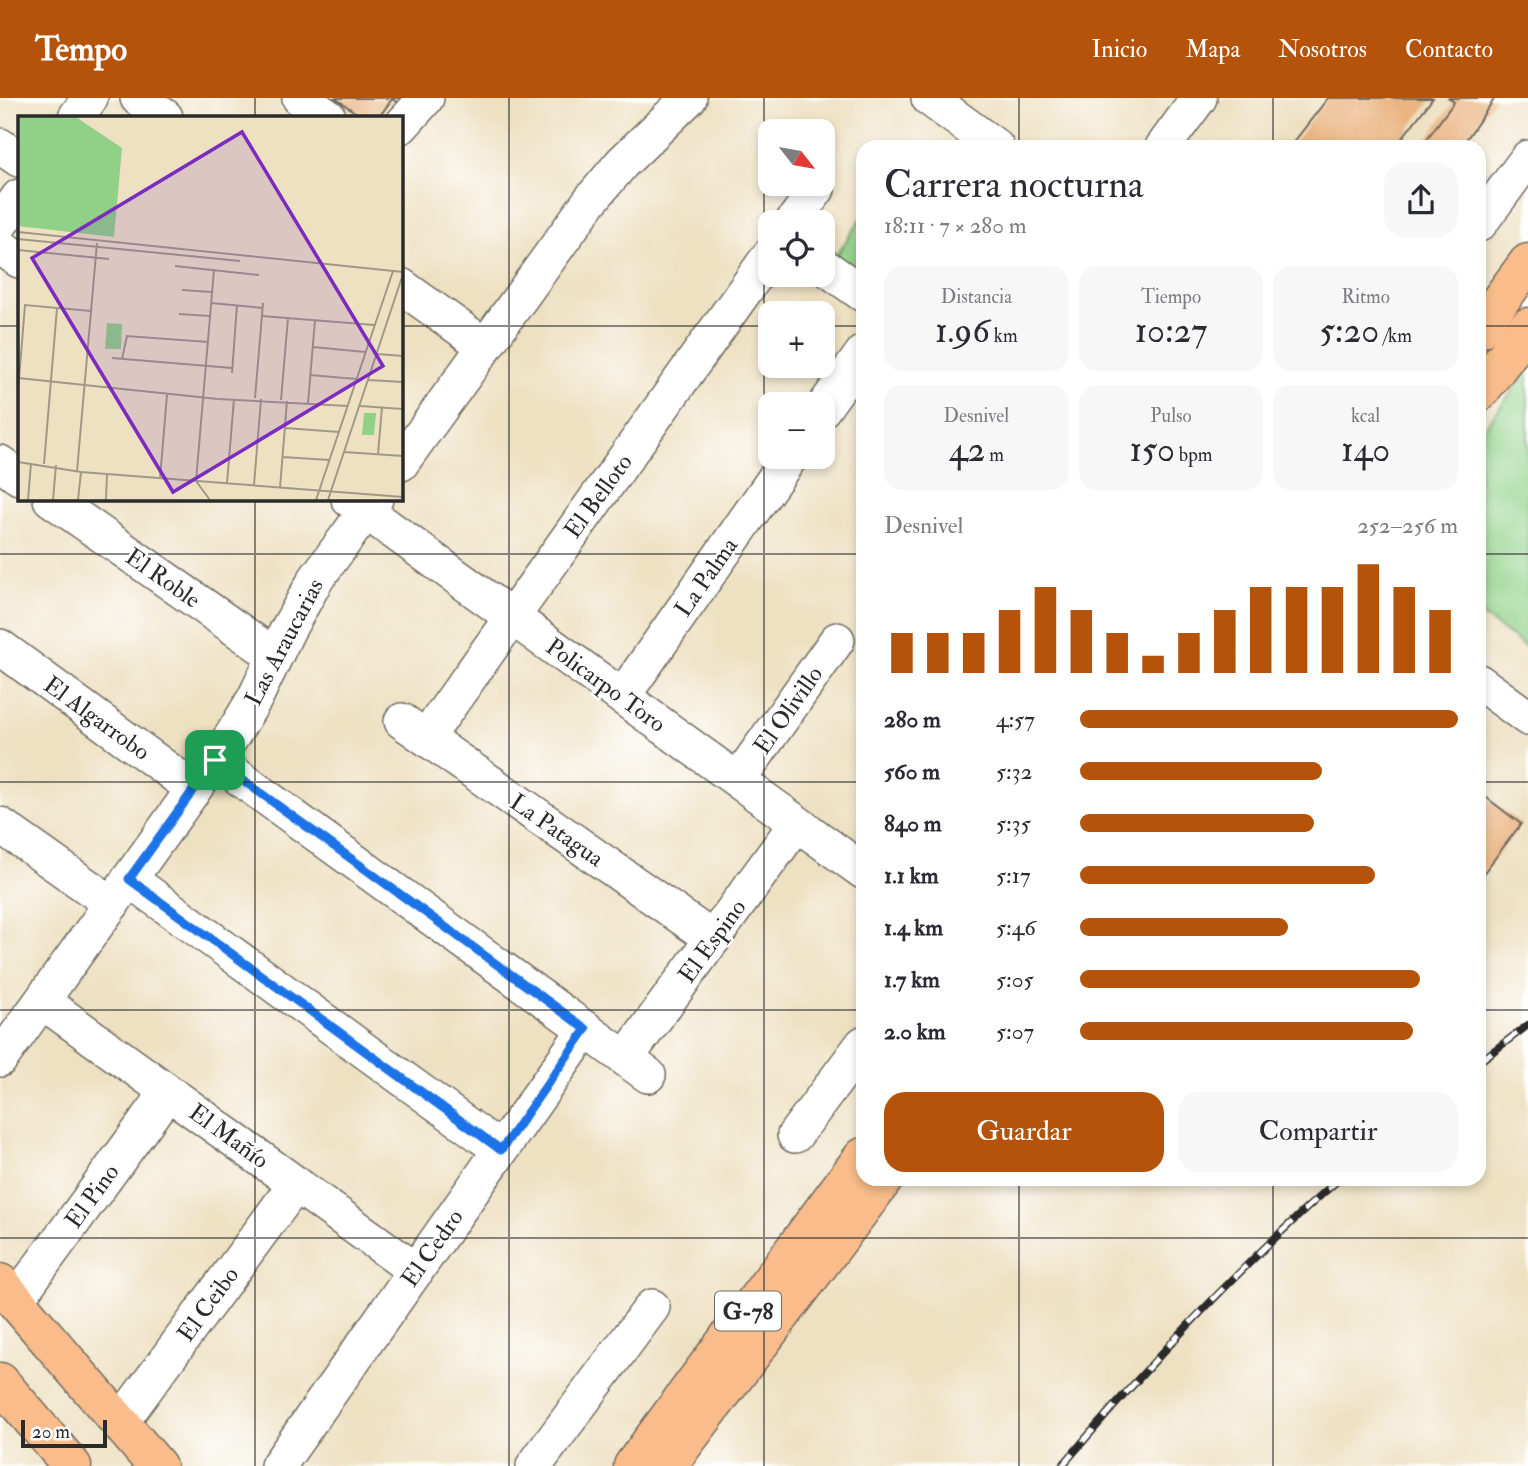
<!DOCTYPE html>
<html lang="es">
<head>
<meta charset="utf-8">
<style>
	body { margin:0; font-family:"IM FELL Double Pica",serif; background:#f7f7f7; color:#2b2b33; height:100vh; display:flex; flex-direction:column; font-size:26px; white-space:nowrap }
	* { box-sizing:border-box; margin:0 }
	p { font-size:23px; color:#7c7c81 }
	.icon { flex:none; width:38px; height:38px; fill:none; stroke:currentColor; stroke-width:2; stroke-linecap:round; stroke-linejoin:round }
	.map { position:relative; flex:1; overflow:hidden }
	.side { position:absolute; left:856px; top:42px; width:630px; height:1046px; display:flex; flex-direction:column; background:#fff; border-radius:21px; box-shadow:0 4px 10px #0003 }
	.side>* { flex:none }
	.needle { width:46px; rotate:121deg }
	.fabs { position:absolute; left:758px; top:21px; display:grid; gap:14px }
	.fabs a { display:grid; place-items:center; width:77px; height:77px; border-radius:14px; background:#fff; box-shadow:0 4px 10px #0003; font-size:35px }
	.scale { position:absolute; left:21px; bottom:18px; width:86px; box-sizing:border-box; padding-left:7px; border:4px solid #2b2b2b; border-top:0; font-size:19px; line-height:24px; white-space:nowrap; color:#2b2b2b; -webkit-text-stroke:5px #fff; paint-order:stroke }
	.pin { position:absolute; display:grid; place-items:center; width:60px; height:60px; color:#fff; margin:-30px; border-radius:14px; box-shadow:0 4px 10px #0006 }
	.round { display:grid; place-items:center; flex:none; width:74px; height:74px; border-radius:21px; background:#f7f7f7 }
	.overview { display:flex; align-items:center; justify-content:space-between; height:119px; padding:0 28px }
	h1 { font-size:38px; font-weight:600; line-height:52px }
	.stats { display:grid; grid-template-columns:repeat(3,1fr); gap:10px; height:119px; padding:7px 28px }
	.stats div { display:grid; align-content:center; border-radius:18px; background:#f7f7f7; text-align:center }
	.stats b { font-size:35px; font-weight:600 }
	.stats small { font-size:19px; font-weight:400 }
	.stats p { font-size:19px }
	.chart { height:196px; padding:14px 28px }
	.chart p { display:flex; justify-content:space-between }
	.chart svg { width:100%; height:126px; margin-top:7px; stroke:#b45309; stroke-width:6 }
	.cta { display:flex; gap:14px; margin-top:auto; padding:14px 28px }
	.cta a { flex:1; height:80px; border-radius:21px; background:#b45309; color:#fff; font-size:28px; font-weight:600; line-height:80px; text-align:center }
	.cta a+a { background:#f7f7f7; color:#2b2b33 }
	ul { padding:0 28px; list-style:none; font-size:23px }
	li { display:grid; grid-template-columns:112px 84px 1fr; align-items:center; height:52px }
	li i { height:18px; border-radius:9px; background:#b45309 }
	header { display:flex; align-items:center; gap:42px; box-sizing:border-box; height:98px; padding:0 35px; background:#b45309; color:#fff }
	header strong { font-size:33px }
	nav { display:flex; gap:38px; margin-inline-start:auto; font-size:24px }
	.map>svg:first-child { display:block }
</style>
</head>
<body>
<header>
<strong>Tempo</strong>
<nav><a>Inicio</a><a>Mapa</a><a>Nosotros</a><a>Contacto</a></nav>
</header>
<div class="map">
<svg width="1528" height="1368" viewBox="0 0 1528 1368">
	<rect width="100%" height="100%" fill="#fff"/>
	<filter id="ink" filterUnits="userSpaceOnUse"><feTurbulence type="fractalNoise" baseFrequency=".0143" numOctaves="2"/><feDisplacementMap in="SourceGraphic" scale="14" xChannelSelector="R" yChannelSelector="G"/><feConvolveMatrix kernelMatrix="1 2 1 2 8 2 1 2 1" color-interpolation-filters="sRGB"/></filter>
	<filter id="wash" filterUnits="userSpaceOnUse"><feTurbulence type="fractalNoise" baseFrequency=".00686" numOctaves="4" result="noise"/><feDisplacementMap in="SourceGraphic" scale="28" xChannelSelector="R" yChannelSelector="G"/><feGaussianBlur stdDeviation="1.57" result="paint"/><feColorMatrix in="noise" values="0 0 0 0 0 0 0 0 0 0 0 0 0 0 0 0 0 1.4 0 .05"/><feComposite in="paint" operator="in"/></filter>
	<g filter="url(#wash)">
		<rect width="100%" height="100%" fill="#eee1c2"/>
		<path fill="#90d087" stroke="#5e7e59" stroke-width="2" d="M863,118V177L835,159Z
			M1528,272V551L1479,515V337Z"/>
		<g id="blocks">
			<path fill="#eab480" d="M335,0H407L402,7L392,1L379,19H362Z
				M1328,0H1433L1395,49H1290Z
				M1449,0H1495L1461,49H1421L1454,4Z
				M1479,694L1521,726L1479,781Z"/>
		</g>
	</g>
	<g filter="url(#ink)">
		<use href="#blocks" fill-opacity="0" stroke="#6f6b60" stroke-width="2"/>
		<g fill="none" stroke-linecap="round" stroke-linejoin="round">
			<g stroke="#6f6b60" stroke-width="38">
				<path id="minor" d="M138,0L165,19
					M300,0L328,19
					M929,0L996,49
					M76,19L90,0
					M401,28L426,0
					M0,48L19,61
					M1163,49L1199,0
					M793,124L817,91
					M0,126L19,99
					M1479,126L1528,60
					M0,148L19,162
					M822,167L863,196
					M401,188L485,248
					M822,312L863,255
					M0,365L19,379
					M401,365L590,103L622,65L689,0
					M51,401L275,558
					M349,401L863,773
					M0,549L194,691
					M1479,584L1528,620
					M622,599L790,359
					M402,623L713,841
					M426,640L770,157
					M215,662L648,977
					M738,682L837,542
					M0,727L112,806
					M129,781L501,1052
					M42,903L416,1173
					M626,960L797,725
					M0,961L232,638L255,600L287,533L316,481L375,401
					M795,1037L863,946
					M15,1203L168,994
					M120,1325L296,1086
					M278,1368L586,931
					M534,1368L652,1209"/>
			</g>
			<g stroke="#6f6b60" stroke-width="41">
				<path id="major" d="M1479,231L1528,165
					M1479,294L1528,229
					M0,1185L157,1368
					M0,1284L72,1368
					M633,1368L863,1059
					M667,1368L883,1082"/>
			</g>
			<use href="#minor" stroke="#fff" stroke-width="35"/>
			<use href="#major" stroke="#f9bc8a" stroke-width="38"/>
			<g stroke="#2b2b2b" stroke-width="8">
				<path id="rail" d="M1479,964L1528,927
					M1062,1368C1148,1267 1238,1170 1338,1082"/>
			</g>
			<use href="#rail" stroke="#fff" stroke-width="5" stroke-dasharray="16" stroke-linecap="butt"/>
		</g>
	</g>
	<g fill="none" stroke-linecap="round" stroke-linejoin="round" filter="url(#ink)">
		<g stroke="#fff" stroke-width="14">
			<path id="route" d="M215,662L586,931L501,1052L129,781Z"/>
		</g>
		<use href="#route" stroke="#1a73e8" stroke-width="9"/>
	</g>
	<path fill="none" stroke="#2b2b2b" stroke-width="2" stroke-opacity="0.55" d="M255,0V19M509,0V1368M764,0V1368M1019,0V49M1273,0V49M0,228H19M401,228H770M822,228H863M1479,228H1528M255,401V1368M0,456H863M1479,456H1528M0,684H863M1479,684H1528M0,912H863M1479,912H1528M1019,1082V1368M1273,1082V1368M0,1140H1528"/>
	<g text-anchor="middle" stroke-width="5" stroke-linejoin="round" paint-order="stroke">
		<rect fill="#fff" stroke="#6b6b6b" stroke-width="2" x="715" y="1193.5" width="66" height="39" rx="5"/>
		<g font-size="23" font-weight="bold" fill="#2b2b2b">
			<text x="748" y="1221">G-78</text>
		</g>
		<g font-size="24" fill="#2b2b2b" stroke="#fff">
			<text transform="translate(598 398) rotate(-54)" y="8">El Belloto</text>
			<text transform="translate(706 479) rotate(-55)" y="8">La Palma</text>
			<text transform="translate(163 480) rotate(35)" y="8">El Roble</text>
			<text transform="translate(284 544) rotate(-62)" y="8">Las Araucarias</text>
			<text transform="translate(606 587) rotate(36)" y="8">Policarpo Toro</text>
			<text transform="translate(788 612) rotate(-55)" y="8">El Olivillo</text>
			<text transform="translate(97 620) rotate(36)" y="8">El Algarrobo</text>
			<text transform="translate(557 732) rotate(35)" y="8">La Patagua</text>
			<text transform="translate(712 843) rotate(-54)" y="8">El Espino</text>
			<text transform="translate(229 1038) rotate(36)" y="8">El Mañío</text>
			<text transform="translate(92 1098) rotate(-54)" y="8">El Pino</text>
			<text transform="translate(432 1150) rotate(-55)" y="8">El Cedro</text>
			<text transform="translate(208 1206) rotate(-54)" y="8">El Ceibo</text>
		</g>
	</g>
	<g transform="translate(18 18)">
		<rect width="385" height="385" fill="#eee1c2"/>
		<path d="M0,1H58L104,32L96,121L0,110ZM89,207L104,208L103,233H87ZM346,297H358L356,319H344Z" fill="#90d087"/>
		<path fill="none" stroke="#a09886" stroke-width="2" d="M0,116L385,156M0,123L222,145M0,134L91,143M157,150L241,159M164,174L194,176M193,187L245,192M161,198L192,200M244,200L356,209M295,231L347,236M359,238L385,240M94,242L214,252M104,243L109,220L190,226M214,257L219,189M292,259L338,263M0,262L200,283L330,290M350,264L385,266M0,275L7,189L73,195M237,282L245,187M263,284L270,202M290,287L297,204M342,290L385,293M267,312L321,316M326,336L385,340M360,338L364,291M265,341L311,344M0,346L63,356L385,381M26,348L39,192M59,355L79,127M142,362L149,279M209,367L216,283M236,369L243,283M262,372L269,285M10,384L13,347M35,384L38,349M60,384L63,356M88,384L89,358M192,384L178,365L196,154M298,384L375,155M310,384L385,158"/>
		<path fill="#7b2cbf" fill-opacity="0.15" stroke="#7b2cbf" stroke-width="3.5" d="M224,16L365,250L155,376L14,142Z"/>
		<rect width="385" height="385" fill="none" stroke="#2b2b2b" stroke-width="3.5"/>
	</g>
</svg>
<div class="fabs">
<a><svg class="needle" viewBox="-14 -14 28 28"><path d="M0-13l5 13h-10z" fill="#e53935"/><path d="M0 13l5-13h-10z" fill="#7c7c81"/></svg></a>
<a><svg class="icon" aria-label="locate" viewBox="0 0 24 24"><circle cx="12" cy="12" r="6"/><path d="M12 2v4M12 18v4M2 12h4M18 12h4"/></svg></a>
<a>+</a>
<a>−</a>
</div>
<div class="scale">20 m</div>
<div class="pin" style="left:215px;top:662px;background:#1e9e55"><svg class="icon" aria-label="arrive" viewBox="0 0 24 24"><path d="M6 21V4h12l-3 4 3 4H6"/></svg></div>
<section class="side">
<div class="overview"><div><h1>Carrera nocturna</h1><p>18:11 · 7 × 280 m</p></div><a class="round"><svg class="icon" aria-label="share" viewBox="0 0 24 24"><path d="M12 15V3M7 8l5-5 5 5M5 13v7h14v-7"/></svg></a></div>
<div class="stats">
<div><p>Distancia</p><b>1.96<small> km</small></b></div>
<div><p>Tiempo</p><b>10:27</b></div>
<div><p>Ritmo</p><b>5:20<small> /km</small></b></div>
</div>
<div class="stats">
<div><p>Desnivel</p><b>42<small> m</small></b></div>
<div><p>Pulso</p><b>150<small> bpm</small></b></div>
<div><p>kcal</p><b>140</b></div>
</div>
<div class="chart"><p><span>Desnivel</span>252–256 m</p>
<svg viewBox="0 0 160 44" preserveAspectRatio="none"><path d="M5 44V30M15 44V30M25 44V30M35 44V22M45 44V14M55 44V22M65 44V30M75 44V38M85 44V30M95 44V22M105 44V14M115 44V14M125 44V14M135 44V6M145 44V14M155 44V22"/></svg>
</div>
<ul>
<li><b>280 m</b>4:57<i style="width:100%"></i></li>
<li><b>560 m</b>5:32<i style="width:64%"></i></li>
<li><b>840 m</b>5:35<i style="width:62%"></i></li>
<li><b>1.1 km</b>5:17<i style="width:78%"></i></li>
<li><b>1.4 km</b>5:46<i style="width:55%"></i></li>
<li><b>1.7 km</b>5:05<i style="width:90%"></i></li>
<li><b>2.0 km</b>5:07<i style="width:88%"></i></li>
</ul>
<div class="cta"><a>Guardar</a><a>Compartir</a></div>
</section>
</div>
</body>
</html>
